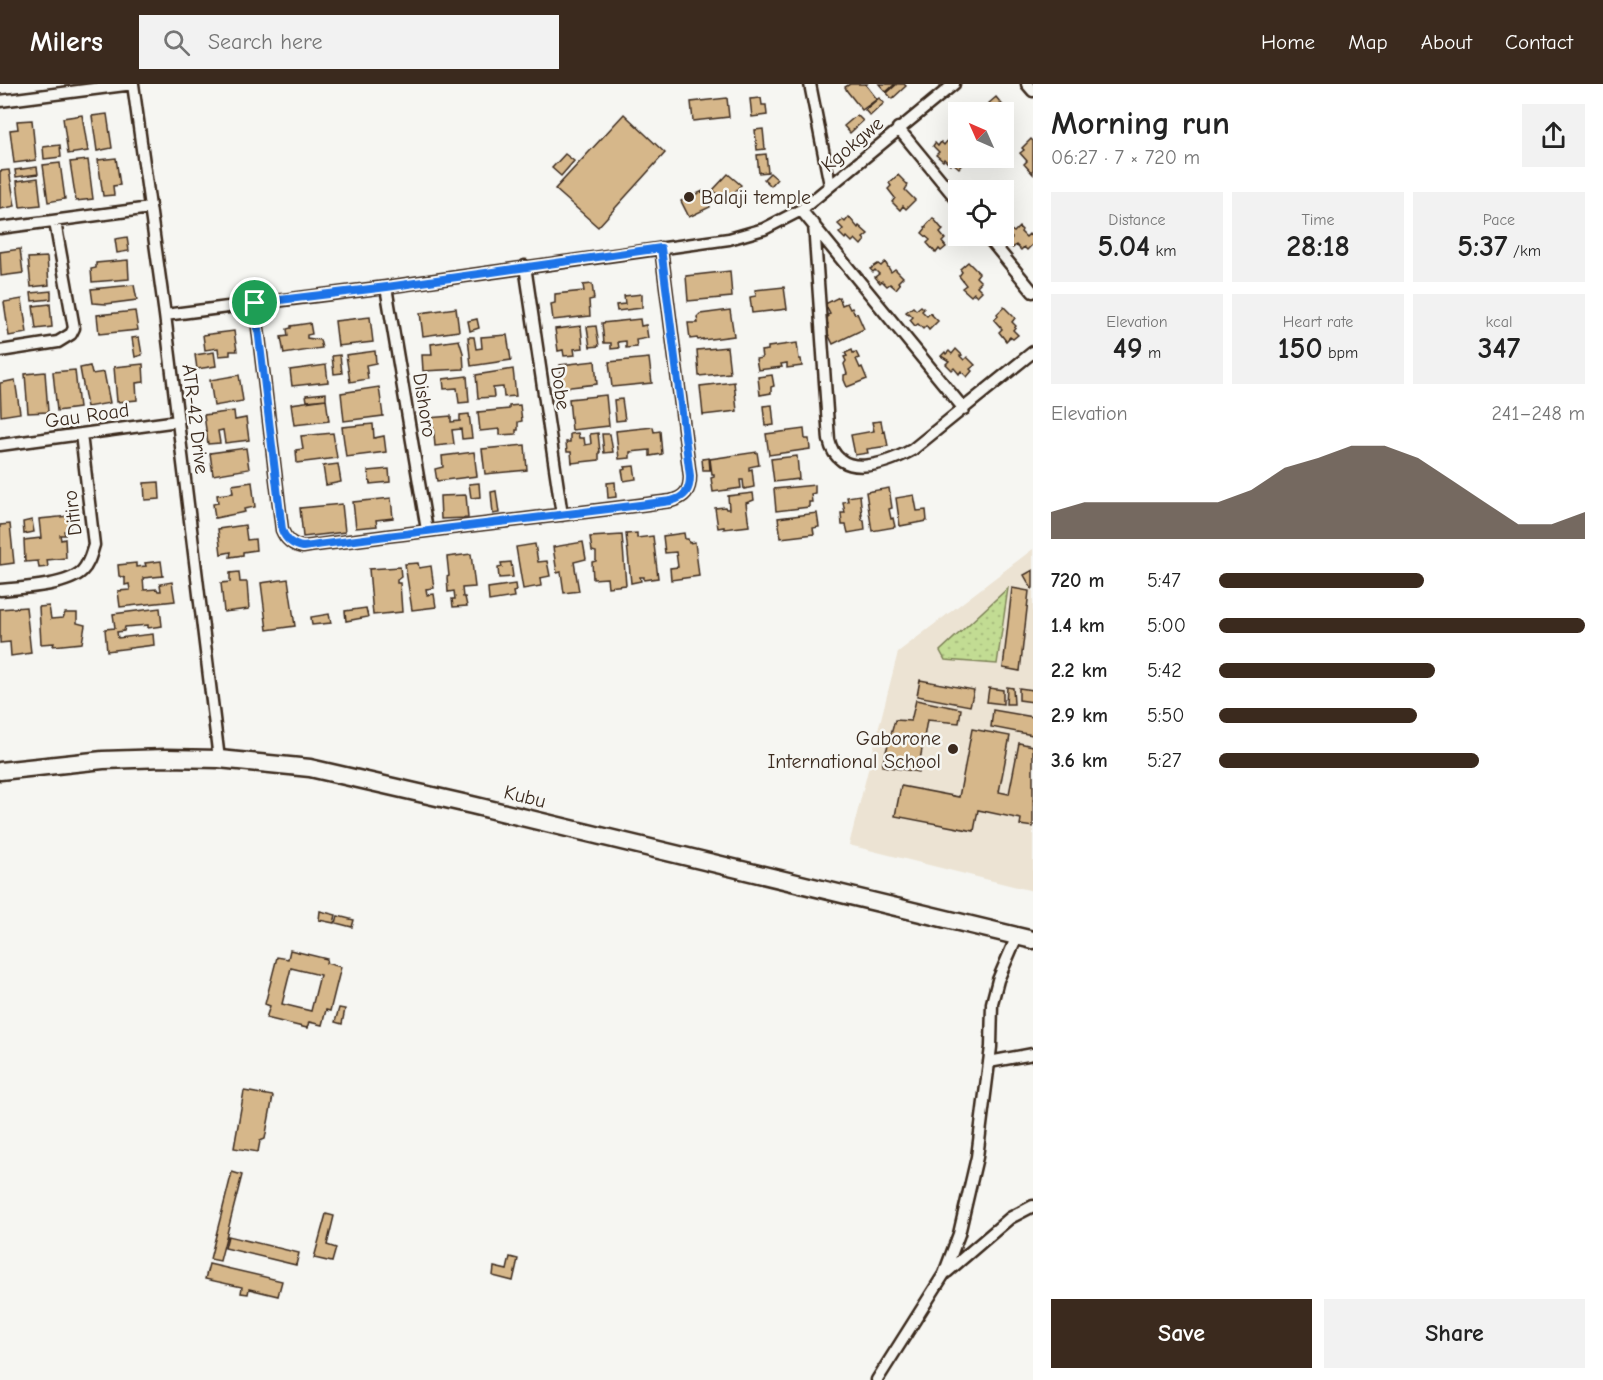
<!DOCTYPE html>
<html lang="en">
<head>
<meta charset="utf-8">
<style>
	body { margin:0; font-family:"Comic Neue",sans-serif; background:#f2f2f2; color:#222; height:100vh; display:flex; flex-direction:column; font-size:22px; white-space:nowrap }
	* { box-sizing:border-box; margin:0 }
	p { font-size:20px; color:#767676 }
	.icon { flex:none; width:33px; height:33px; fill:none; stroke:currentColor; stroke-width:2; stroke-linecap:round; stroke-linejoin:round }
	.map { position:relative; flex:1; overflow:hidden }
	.side { display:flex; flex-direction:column; background:#fff; width:570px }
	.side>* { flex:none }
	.needle { width:39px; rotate:315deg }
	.controls { position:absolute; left:948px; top:18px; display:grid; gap:12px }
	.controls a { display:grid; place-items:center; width:66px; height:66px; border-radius:0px; background:#fff; box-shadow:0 6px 24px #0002; font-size:30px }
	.pin { position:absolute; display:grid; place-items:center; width:51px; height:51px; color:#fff; margin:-26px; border:3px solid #fff; border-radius:50%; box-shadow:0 2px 6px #0007 }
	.round { display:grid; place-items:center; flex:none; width:63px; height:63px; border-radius:0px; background:#f2f2f2 }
	.headline { display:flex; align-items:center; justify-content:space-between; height:102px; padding:0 18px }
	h1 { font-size:33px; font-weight:800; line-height:45px }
	.stats { display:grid; grid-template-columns:repeat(3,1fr); gap:9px; height:102px; padding:6px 18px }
	.stats div { display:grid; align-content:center; border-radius:0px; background:#f2f2f2; text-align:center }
	.stats b { font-size:30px; font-weight:800 }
	.stats small { font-size:16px; font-weight:400 }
	.stats p { font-size:16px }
	.chart { height:168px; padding:12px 18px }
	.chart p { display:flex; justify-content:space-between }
	.chart svg { width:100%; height:108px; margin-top:6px; fill:#3b2a1e; opacity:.7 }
	.action { display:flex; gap:12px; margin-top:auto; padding:12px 18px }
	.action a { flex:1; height:69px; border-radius:0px; background:#3b2a1e; color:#fff; font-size:24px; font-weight:800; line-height:69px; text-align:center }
	.action a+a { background:#f2f2f2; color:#222 }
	ul { padding:0 18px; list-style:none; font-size:20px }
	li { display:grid; grid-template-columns:96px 72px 1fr; align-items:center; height:45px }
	li i { height:15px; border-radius:8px; background:#3b2a1e }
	header { display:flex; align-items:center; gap:36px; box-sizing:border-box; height:84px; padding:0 30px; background:#3b2a1e; color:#fff }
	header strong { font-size:28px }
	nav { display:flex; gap:33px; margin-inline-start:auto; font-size:21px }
	.search { width:420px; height:54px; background:#f2f2f2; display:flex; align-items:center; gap:15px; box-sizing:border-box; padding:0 21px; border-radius:0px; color:#767676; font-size:22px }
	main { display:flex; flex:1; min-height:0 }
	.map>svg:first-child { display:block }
</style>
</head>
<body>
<header>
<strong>Milers</strong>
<div class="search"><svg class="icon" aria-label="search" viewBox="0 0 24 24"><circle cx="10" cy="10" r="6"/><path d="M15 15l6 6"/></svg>Search here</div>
<nav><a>Home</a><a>Map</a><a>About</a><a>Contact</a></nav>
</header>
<main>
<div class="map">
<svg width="1033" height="1296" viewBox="0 0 1033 1296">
	<defs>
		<pattern id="grass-dots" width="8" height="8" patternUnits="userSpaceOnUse" patternTransform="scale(1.5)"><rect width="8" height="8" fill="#c2dc93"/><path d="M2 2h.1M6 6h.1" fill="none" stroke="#a8bd7e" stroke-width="1.8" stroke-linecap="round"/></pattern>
	</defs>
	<rect width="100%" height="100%" fill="#f6f6f2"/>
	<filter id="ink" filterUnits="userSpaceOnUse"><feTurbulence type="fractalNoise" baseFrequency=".0167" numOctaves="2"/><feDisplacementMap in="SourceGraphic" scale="12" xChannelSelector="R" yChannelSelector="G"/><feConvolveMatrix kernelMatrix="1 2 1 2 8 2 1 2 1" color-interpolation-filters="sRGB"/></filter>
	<g filter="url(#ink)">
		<path fill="#ece3d3" d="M1033,465V807L849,761L898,568Z"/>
		<path fill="url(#grass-dots)" stroke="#7e8358" stroke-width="1.5" d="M1008,504L997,580L945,576L940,567Z"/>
		<path fill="#d6b78a" stroke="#3b2a1e" stroke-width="1.5" fill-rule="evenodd" d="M850,0H867L866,1L877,15L862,26L847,7L845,3Z
			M879,0H895L886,8Z
			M897,0H904L906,2L892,15L887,9Z
			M996,13L1005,24L1002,27L1003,28H988L987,27L992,23L989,19Z
			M727,14L729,33L693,37L691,18Z
			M761,14L762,21H766L767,31L752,33L750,15Z
			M879,14L884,19L870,32L865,26Z
			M107,30L112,64L97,67L92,32Z
			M624,30L665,69L598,143L555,105Z
			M82,31L88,67L68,70L63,34Z
			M857,31L863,37L850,49L844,42Z
			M32,36L36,76L14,79L10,46L18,45L17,37Z
			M763,45L765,65L757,66L755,46Z
			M1031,55L1033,57V90L1024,80L1027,77L1020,69L1024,66L1022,64Z
			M948,56L953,61L951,62L955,66L957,64L958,65V74H963L961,76L964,78L959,84L952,78L950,81L944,75L943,77L936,71L939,68L933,62L935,59L938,62L941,58L944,61Z
			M60,61L61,73L44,75L43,63Z
			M565,70L574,77L561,92L552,84Z
			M766,70L768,88L759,89L757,71Z
			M116,74L120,101L113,102L114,111L103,112L98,76Z
			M88,76L93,115L76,117L70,78Z
			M60,79L65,115L48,118L43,81Z
			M37,83L38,90L16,93L15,86Z
			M9,86L15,122L0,125V87Z
			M770,89L777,95L771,102L764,95Z
			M728,90L741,101L726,118L713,106Z
			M898,91L908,101L905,106L915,116L906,125L903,122L900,126L892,118L895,114L888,105L891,102L889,99Z
			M38,94L41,121L20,123L17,97Z
			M983,98L988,103L986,104L988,106H974L972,104L975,101L977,104Z
			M703,107L710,123L689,133L681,117Z
			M849,133L858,144L859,142L868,150L863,154L865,156L861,161L855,155L852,158L847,153L845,155L839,149L843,145L838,140L843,136L845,138Z
			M933,134L943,146L940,149L945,155L942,158L946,163L941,167L939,165L936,169L927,159L930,156L922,149L926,144L925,143Z
			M1019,143L1022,146L1021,148L1026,153L1029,150L1033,154V160L1027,166L1024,163L1021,166L1016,161L1013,164L1008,158L1012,154L1008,150L1011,146L1014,148Z
			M127,153L129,167L117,169L115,155Z
			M20,165L23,189L1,192L0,168Z
			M47,173L49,201L31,203L28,174Z
			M128,176L129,195L92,198L91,185L96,184V179Z
			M885,178L891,188L895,185L903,193L898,198L900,200L896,205L890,200L887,202L882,197L880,199L875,193L879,190L875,186L873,188L870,185L878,180L881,182Z
			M968,178L979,189L976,193L981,198L977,202L982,207L977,212L974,209L971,212L962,204L966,201L959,192L962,188L960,185Z
			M730,187L732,213L688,217L686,192Z
			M592,200L594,215L589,216L590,232L553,236L551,220L555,219V210L584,207L583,201Z
			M134,201L137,216L106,220L93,219L91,205Z
			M784,203L787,225L752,229L750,213L756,212L755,206Z
			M51,207V215L32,217L31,209Z
			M642,210V224L617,227L616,221L625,220L624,212Z
			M839,213L842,221L847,219L850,225L852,224L855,230L857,229L864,245L833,260L825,244L827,243L826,241L828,240L825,235L828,233L827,231L830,230L825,220Z
			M22,215L27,249L9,252L4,218Z
			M50,220L52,243L36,245L33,222Z
			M921,222L924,225L922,227L927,232L930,229L938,237L929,246L926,242L923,245L918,240L915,242L910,236L913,233L909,229L908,230L906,228L913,223L916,226Z
			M1004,223L1015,234L1012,238L1016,242L1013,246L1018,251L1013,255L1010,253L1006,257L999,248L1002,245L994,236L998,232L997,230Z
			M456,224L459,247L423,252L420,229Z
			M730,226L734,252L703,256V255L698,256L697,254L690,255L688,239H698L697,233L700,230Z
			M135,227L138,246L99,250L97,231Z
			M370,233L373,258L338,262L335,237Z
			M477,235L479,244L470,247L468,237Z
			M640,235L641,242L646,241L648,254L636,256L637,263L626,264V257L618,258L619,264L611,265V259H604L602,239Z
			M310,239L312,250L307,251V254L320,256L322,264L284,270L281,253L288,252L287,245L291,244V242Z
			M581,242L583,264L574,265L575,271L564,272L563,266L558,267L555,245Z
			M596,242L599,262L590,263L587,243Z
			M234,247L237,267H230V271L219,272L218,264L205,266L203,251Z
			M507,251L511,276L471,282L468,253H474L476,265L482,264L481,253Z
			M139,253L142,271L135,273L132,254Z
			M459,256L463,269L464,285L423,287L422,271H432L431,260Z
			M797,259L799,275H801L802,282L787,284V279L781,280L782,283L758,286L756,275L762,274L761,267L768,266V263Z
			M727,263L730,289L699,292L697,266Z
			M956,265L962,271L960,272L964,276L967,273L975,281L970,285L972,287L967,293L961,287L959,290L954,284L952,286L946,280L949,277L941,272L945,268L946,270L949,267L952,270Z
			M852,266L853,269L856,268L859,274L856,275L860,284L862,283L867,295L847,303L844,296V291L847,290L844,280L846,277L844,273L847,272L845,269Z
			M375,267L376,279L366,281L368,295L350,298L346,271Z
			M214,268L216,282L197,285L195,271Z
			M340,271L342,289L334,290L332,272Z
			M649,274L652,299L612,303L609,278Z
			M595,277L597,300L562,304L560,281Z
			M143,280L144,298L136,299L137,316L117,318L114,283Z
			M326,281L328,298L292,302L290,286Z
			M90,282L92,290L104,288L110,319L87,323L80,284Z
			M513,285L516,312L504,313L503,303L493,304L494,313L478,314L476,291Z
			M75,286L79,324L57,327L53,288Z
			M45,288L48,328L28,329L25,290Z
			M239,291L243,317L214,322L210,296Z
			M772,291L774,302L771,303V309L760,311L758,293Z
			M467,292L469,318L459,319L457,304L444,305L443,295Z
			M15,296L20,329L1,332L0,299Z
			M734,298L737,327L703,331L700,302Z
			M379,303L383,332L344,337L341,309Z
			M326,309V315L307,317L306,311Z
			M606,311L609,342L572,346L569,315Z
			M326,315L329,337L294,341L291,320Z
			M622,315L625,336L616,337L614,316Z
			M520,321L522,337L518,338V346H516V350L500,351V345L480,347L478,328L509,325V322Z
			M772,321L774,341L765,342L763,322Z
			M234,327L235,336L246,334L249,356L225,359L223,346L218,347L220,359L208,360L204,331Z
			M469,330L472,354L462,355L461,345L452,346L454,360L435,362L433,340L428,341V334L451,332V338L460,337V331Z
			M881,337L883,348L885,347L888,362L867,365L868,369L855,371L851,351L874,347L872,338Z
			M373,340L374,354L384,352L386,368L346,373L342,343Z
			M653,343L654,348L660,347L662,370L650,372V366L630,368V374L619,375L616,347Z
			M804,345L805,355H809L810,365L769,371L766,350Z
			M333,349L337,374L297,379L296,366L303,365L301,352Z
			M578,349L579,354H584L585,361L591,360L590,350L598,349L600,368H599V376L572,379L571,368H567L566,358H570V350Z
			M602,350H610L613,368L604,369Z
			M525,361L527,386L485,390L482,365Z
			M246,364L249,385L213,391L210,369Z
			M474,368L477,392L437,397L435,385L443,383L442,372Z
			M757,368L759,381L749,383V386L752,385L754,403L744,405L743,396H740L741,404L713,408L711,394L714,393V390H712L710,375Z
			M797,372L799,395L774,398L771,375Z
			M709,374L710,386H703L702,375Z
			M338,380L341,398L326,401L323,382Z
			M634,382L636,395L624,397L622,386L626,385L625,383Z
			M389,385L390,398L370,400L368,387Z
			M159,398L160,415L145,416L144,399Z
			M252,398L255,423L244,425L245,428L215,434L213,420L218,419L217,411L233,409L232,401Z
			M615,398L616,413L608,414L607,399Z
			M479,399L480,413L471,414L469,400Z
			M815,401V409L811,410L812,418H809V423L776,427L774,405Z
			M889,404L892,424L889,425L891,435L893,434L895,443L872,447L866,408Z
			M496,407L499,429L493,430L491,408Z
			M753,409L754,416L746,419L749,442L724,445V443L718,444L715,424L725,423L726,425H729L728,412Z
			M466,411L468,434L441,435L440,412Z
			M860,411L862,431H861L862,436H864L865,446L848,449L846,441H842L841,429H845L843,418L848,417L847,413Z
			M914,411L917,427L926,426L927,437L900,442L896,414Z
			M391,414L393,434L376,436L377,442L356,444L353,418Z
			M342,420L345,448L303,453L300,424Z
			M817,429L819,443L813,444L814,450L781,454L778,434Z
			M69,432L70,447H64L65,451H60L61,456L65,455L66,474L47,476L48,483L39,484L38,477L25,478L24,456L41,454L39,435Z
			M32,436L34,448L24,450L23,438Z
			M10,440L14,479L0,481V441Z
			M245,441L247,456L255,455L256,466L243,468V471L230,473L231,468L221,470L218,445Z
			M637,449V454L653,452L658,494L644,496V493H640L641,497L631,499L626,450Z
			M684,449L685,455H688L689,459L695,458L699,492L671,496L670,484L678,483L676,468L665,469L663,452Z
			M622,451L626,501L608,503L607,494L593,495L592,478L596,477V468L592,467L590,453Z
			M583,458L586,475L574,478L579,507L564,509L561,488L557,489L553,463Z
			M535,460L538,478L547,477L550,492L540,494L541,502L523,505L516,463Z
			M471,470L475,503L462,504L463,513H465L467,522L453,523L452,515H455L454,507L448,508L447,493L449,492L447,473Z
			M161,477L163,492L143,494L144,506L157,505L158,507H161L160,500L172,498L175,517L120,523L118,507L130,506L129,500L125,501V494L119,492L118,481L136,479V483L146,482L145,479Z
			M511,478L513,493L499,494L498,484L502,483L501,479Z
			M418,479L419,484L431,482L434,504L426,505L427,511L434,510L436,523L412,526L405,480Z
			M400,483L401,493L397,496V499H400L402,528L373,531L369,485Z
			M1033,486V504L1032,505L1024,491Z
			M239,488L240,498H247L249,525L224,528L221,499L230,498V489Z
			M288,495L295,542L267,546L261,499Z
			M515,500L516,507L513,508L514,513L489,517L488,504Z
			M1012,504L1029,507L1020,587L1003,584Z
			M49,522L51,535L63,534L65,529H77V539L85,541L82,559L53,562L54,559L41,560L39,523Z
			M26,523L31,569L11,572L10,558L0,559V525Z
			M160,524L162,542L148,544V541L125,543L124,547L117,548L118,554L153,550L154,561L107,567L105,545L115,544L113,530Z
			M366,524L368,533L346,537L345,527Z
			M329,530L331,539L312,541L311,533Z
			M920,596L974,606L970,622L917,612Z
			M1007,603L1013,604L1014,620H1006Z
			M989,604L1003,606V620L987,618Z
			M1019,604L1033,606V618L1019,616Z
			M916,616L961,625L959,639L927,636L918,688L882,682L895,636L911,637Z
			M993,626L1033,633V651L991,643Z
			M972,645L1010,652L999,708L1009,710L1019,659L1033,662V743L1020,741L1021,735L978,726L974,747L895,732L901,702L959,713Z
			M320,827L336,831L334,839L319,836Z
			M338,832L354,836L352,843L336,839Z
			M290,866L327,875L326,879L341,883L330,927L326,926L322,941L309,938L307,944L266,934L270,922L265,920L277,873L288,875ZM291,884L320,891L311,927L282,920Z
			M339,924L345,925L342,940L335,938Z
			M244,1007L273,1012L265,1055L260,1057L258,1068L234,1064Z
			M232,1088L242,1091L220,1177L210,1175Z
			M326,1130L334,1132L327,1161L336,1164L332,1178L314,1174Z
			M228,1152L299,1169L296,1181L225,1164Z
			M510,1173L518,1175L513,1197L493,1192L494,1183L507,1186Z
			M209,1180L282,1197L278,1212L249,1205L248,1210L241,1209L242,1203L205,1195Z"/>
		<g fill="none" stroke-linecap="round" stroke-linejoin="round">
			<g stroke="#3b2a1e" stroke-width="15">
				<path id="street" d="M133,0L165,231L219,675
					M810,0L830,101
					M1027,0L1033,7
					M0,17L133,0
					M898,44L958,117
					M801,126L964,325
					M814,140L829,356C838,397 886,380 912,366L1033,268
					M0,144L150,124
					M987,152L1033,208
					M525,182L562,431
					M386,203L427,446
					M255,219L282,446C286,456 292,461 303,463C426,446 549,433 671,417C685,413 690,407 690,392L661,164
					M165,231L386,203L729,155L764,145L801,126L954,0
					M0,267L58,258L71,250L74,244L55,138
					M0,361L178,337
					M0,506C21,504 67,502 82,487C89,480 91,470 94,461L81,350
					M989,978L1033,970
					M947,1188L1010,1134L1033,1122
					M877,1296L944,1190L959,1150L977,1073L991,963L992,919L998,896L1017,852"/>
			</g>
			<g stroke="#3b2a1e" stroke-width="21">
				<path id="secondary" d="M0,687L103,676L166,674L219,675L310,684L472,721L1033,856"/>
			</g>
			<use href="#street" stroke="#f6f6f2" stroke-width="10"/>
			<use href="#secondary" stroke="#f6f6f2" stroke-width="16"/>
		</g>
	</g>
	<g fill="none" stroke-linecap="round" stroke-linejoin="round" filter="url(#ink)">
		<g stroke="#fff" stroke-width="12">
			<path id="route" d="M661,164L690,392C690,407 685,413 671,417C549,433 426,446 303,463C292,461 286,456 282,446L255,219L387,203Z"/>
		</g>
		<use href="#route" stroke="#1a73e8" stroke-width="8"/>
	</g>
	<g fill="#3b2a1e" stroke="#f6f6f2" stroke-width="2">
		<circle cx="689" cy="113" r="6"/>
		<circle cx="953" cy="665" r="6"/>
	</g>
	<g text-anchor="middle" stroke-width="5" stroke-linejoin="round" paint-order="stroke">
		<g font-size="20" fill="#3b2a1e" stroke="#f6f6f2">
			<text transform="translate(852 60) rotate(-40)" y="7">Kgokgwe</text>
			<text transform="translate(561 304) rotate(82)" y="7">Dobe</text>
			<text transform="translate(425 321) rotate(81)" y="7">Dishoro</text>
			<text transform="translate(87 331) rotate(-8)" y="7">Gau Road</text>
			<text transform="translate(196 335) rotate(83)" y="7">ATR-42 Drive</text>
			<text transform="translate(72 429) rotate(-97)" y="7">Ditiro</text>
			<text transform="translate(525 712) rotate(14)" y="7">Kubu</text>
		</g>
		<g font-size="20" fill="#3b2a1e" stroke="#f6f6f2" text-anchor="start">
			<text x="701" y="120">Balaji temple</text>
			<text x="941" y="661" text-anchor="end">Gaborone<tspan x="941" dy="23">International School</tspan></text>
		</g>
	</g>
</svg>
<div class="controls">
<a><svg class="needle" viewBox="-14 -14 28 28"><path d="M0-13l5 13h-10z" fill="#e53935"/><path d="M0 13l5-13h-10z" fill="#767676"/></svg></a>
<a><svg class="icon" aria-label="locate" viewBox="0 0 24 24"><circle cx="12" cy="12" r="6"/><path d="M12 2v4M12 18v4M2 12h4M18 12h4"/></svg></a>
</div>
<div class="pin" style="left:255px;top:219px;background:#1e9e55"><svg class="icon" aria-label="arrive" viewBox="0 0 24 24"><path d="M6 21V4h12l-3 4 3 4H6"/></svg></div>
</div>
<section class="side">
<div class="headline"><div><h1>Morning run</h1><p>06:27 · 7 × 720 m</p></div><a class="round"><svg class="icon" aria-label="share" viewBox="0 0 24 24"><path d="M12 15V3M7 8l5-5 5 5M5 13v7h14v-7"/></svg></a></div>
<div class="stats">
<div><p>Distance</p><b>5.04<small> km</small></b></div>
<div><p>Time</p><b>28:18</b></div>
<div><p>Pace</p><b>5:37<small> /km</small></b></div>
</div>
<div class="stats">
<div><p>Elevation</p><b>49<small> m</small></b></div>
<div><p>Heart rate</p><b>150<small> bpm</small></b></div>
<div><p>kcal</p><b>347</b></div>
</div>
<div class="chart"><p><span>Elevation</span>241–248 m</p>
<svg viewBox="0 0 160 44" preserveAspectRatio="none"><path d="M0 44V33L10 29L20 29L30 29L40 29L50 29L60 24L70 15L80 11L90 6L100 6L110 11L120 20L130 29L140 38L150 38L160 33V44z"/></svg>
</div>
<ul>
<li><b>720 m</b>5:47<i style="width:56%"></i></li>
<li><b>1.4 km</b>5:00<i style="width:100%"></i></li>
<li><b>2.2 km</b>5:42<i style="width:59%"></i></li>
<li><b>2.9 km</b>5:50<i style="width:54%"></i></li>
<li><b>3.6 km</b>5:27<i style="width:71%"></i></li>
</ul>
<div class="action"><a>Save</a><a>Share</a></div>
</section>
</main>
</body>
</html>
